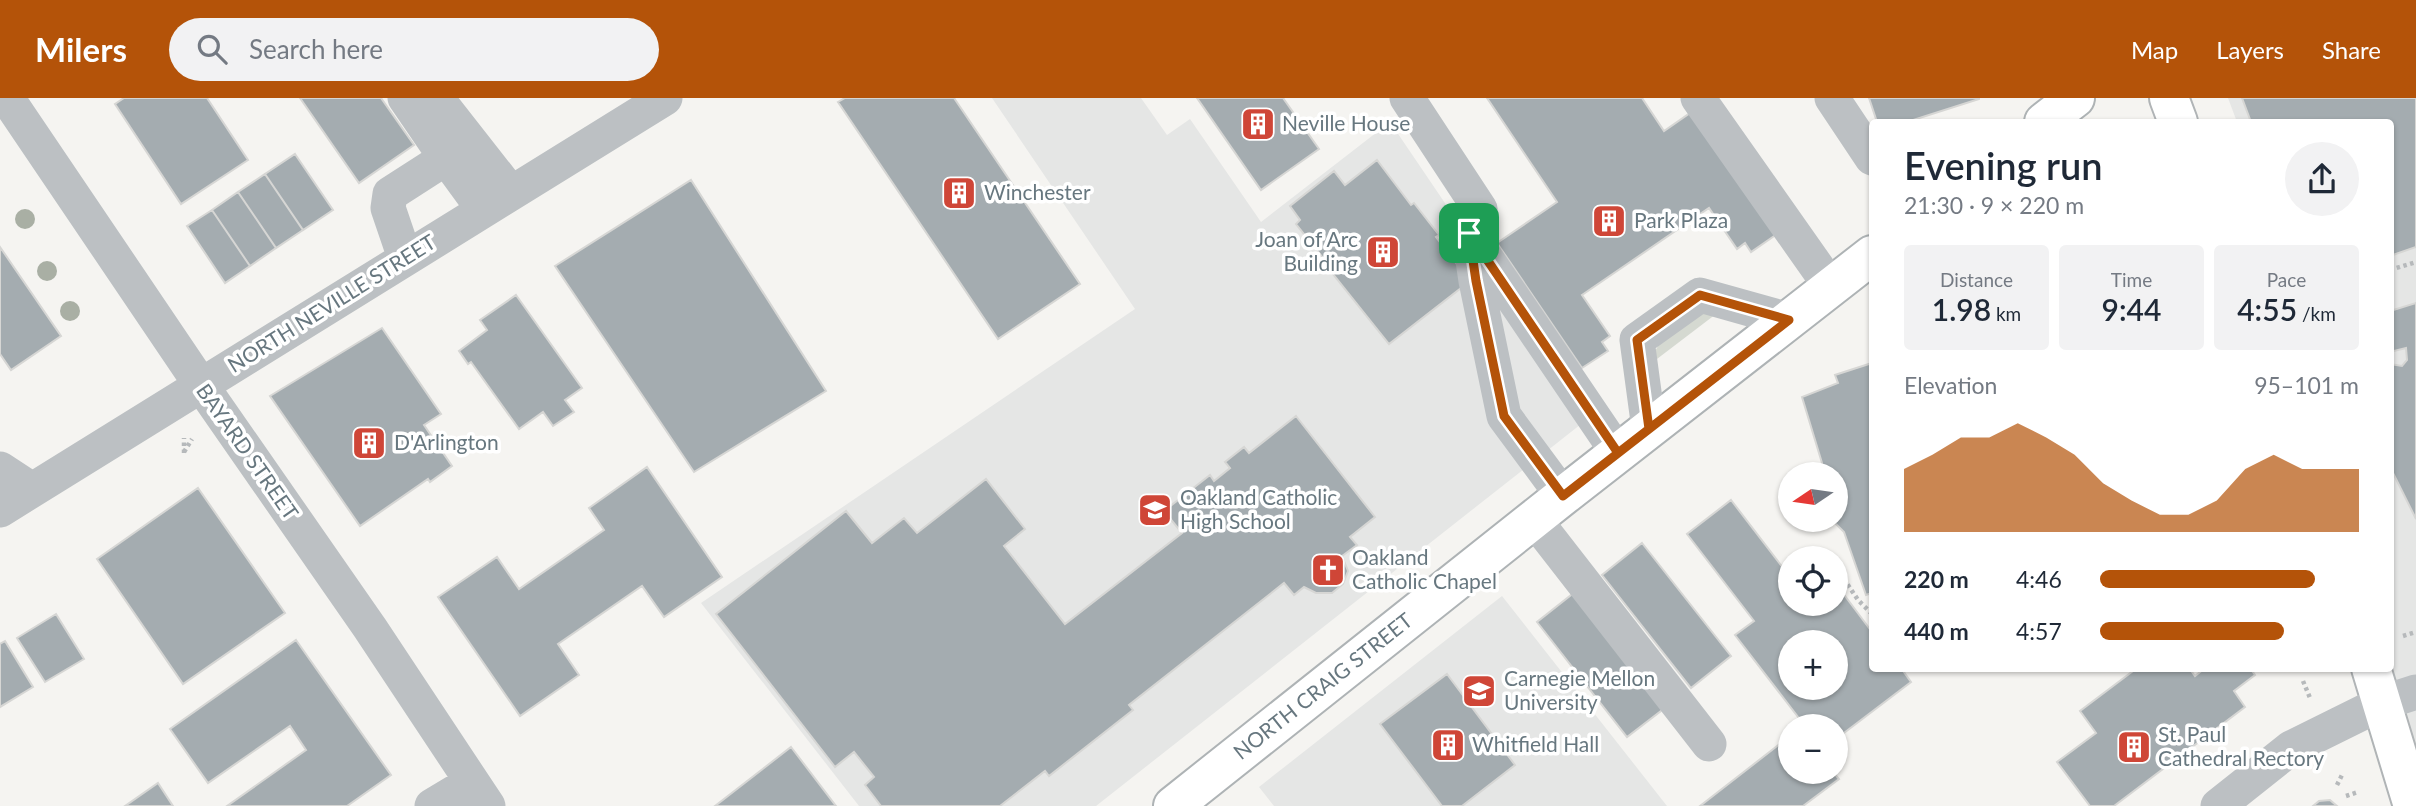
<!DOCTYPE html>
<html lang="en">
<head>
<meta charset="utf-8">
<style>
	body { margin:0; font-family:Lato,sans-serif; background:#f2f2f3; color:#1f2937; height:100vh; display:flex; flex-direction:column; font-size:26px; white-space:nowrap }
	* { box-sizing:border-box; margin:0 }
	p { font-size:23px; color:#747a83 }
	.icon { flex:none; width:38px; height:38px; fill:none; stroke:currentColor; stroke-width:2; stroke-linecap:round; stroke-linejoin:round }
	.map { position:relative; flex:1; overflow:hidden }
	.side { position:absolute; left:1869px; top:21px; width:525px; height:553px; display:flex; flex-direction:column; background:#fff; border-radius:7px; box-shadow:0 2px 5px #0004 }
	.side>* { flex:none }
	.needle { width:46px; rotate:257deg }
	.tools { position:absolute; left:1778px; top:364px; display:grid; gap:14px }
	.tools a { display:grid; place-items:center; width:70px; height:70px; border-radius:50%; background:#fff; box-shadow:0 2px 5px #0004; font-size:35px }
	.pin { position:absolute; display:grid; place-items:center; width:60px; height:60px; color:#fff; margin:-30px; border-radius:14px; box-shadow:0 4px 10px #0006 }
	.round { display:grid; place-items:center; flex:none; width:74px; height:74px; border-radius:37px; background:#f2f2f3 }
	.headline { display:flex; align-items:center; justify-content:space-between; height:119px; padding:0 35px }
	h1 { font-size:38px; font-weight:600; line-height:52px }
	.figures { display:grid; grid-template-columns:repeat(3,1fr); gap:10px; height:119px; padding:7px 35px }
	.figures div { display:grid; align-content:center; border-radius:7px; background:#f2f2f3; text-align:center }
	.figures b { font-size:30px; font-weight:600 }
	.figures small { font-size:19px; font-weight:400 }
	.figures p { font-size:19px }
	.chart { height:196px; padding:14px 35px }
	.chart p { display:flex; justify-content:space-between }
	.chart svg { width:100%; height:126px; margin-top:7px; fill:#b45309; opacity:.7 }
	ul { padding:0 35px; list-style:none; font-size:23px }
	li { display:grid; grid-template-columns:112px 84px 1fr; align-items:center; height:52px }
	li i { height:18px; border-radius:9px; background:#b45309 }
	header { display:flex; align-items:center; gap:42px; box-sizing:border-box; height:98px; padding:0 35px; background:#b45309; color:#fff }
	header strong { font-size:33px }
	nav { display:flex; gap:38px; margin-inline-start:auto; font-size:24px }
	.search { width:490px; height:63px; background:#f2f2f3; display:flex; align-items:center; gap:18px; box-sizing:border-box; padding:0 24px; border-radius:38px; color:#747a83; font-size:26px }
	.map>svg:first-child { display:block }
</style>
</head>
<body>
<header>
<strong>Milers</strong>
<div class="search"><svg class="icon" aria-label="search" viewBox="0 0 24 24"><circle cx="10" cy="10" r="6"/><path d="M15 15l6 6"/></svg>Search here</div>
<nav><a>Map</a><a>Layers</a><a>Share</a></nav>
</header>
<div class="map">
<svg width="2416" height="708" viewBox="0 0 2416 708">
	<rect width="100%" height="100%" fill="#f5f4f1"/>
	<path fill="#e5e6e5" d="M992,0H1141L1167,37L1190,21L1261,124L1390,24L1590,319L1096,708H859L701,505L1135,211Z
		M2228,0H2416V708L2390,570V24H2237Z
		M1502,498L1667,708H1274L1259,689Z"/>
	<path fill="#d5d9d1" d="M1699,216H1716L1653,264C1652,242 1683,228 1699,216Z"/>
	<path fill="#a4acb0" stroke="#d6d6d4" stroke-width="2" fill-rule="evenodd" d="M124,0H207L248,62L181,106L115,6Z
		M300,0H381L414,47L359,85Z
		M845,0H954L1080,186L998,241L838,4Z
		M1197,0H1283L1319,51L1261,92Z
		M1487,0H1642L1664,33L1693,13L1777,136L1751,154L1745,145L1737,151L1709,110L1582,197L1610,238L1602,244L1608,253L1582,270L1497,145L1557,104Z
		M1869,0H1979V1L1907,24H1877Z
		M2242,0H2416V149L2390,158V24H2251Z
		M295,56L333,112L303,132L265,76Z
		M1377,62L1411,107L1414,105L1439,137L1436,139L1470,183L1389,246L1329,171L1331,170L1296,126L1300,122L1290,108L1334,73L1345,87Z
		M265,76L303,132L276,150L238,94Z
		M691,82L826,293L694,374L555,168Z
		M238,94L276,150L250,168L212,112Z
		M212,112L250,168L225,185L187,128Z
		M0,149L61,238L11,272L0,256Z
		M516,197L582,290L565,302L574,314L553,328L543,314L519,331L471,264L468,266L459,253L487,232L480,222Z
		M2416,205V421L2390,369V266L2402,268L2407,262L2406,250L2390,254V213Z
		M382,230L441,316L424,327L452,368L430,384L428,381L360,428L270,298Z
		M1872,265V495L1866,497L1844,434L1832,422H1836V376H1819L1822,365L1802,299L1838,285L1835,277Z
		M1296,318L1375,419L1350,439L1357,447L1342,458L1348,473L1343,486L1332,495H1316L1304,489L1294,497L1284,485L1129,607L1133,612L1049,678L1045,673L1000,708H881L865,687L874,679L854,654L835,669L716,516L846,413L872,445L904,420L917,435L986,381L1025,431L1004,448L1065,526L1182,435L1164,413L1210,377L1214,383L1230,370L1225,364L1244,349L1249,355Z
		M647,369L722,479L664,519L642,488L558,546L579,577L520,618L438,499L497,459L519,491L604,432L589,410Z
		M198,390L285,515L183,586L97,461Z
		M1731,402L1790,479V506H1836V486L1872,534V570H1901L1911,584L1836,641V628H1805L1735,537L1754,523L1687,436ZM1790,544H1836V590H1790Z
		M1642,445L1731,558L1691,590L1602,477Z
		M1580,490L1670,606L1627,639L1537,524Z
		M56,516L84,561L45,584L17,540Z
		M296,542L391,677L347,708H227L306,652L290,628L208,685L170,631Z
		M5,543L33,589L0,609V546Z
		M2137,570H2189L2195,578L2205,570H2250L2255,577L2234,593L2245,609L2114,708H2090L2057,664L2096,635L2080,613Z
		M1447,576L1515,667L1462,708H1442L1380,626Z
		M1790,638V674H1833L1839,681L1803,708H1700Z
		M791,649L836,708H715Z
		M158,685L173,708H125Z
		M2330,702L2337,708H2313L2319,703Z"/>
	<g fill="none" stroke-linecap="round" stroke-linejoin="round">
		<g stroke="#aeb3b5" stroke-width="42">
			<g id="major">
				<path d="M2044,24L2075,0"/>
				<path id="s1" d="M1173,708L1563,398L1872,157"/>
			</g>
		</g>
		<g stroke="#b0b4b6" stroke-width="42">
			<path id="highway" d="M2169,0L2178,24
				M2371,570L2413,708"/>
		</g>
		<path stroke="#b6b9bb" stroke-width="4.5" stroke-dasharray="3.5 3.5" stroke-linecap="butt" d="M2390,172L2416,164
			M184,354L192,341
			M184,355V340
			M1827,455L1830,460
			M1836,469L1858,502L1872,516
			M2403,538L2416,534
			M2303,583L2310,600
			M2337,687L2342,677
			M2346,698L2358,694"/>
		<path stroke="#bcc0c3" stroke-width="35" d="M7,0L201,287L370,530L488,708
			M405,0L446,60
			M1407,0L1480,111L1469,135L1476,183L1504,318L1563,398
			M1698,0L1831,189
			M1832,0L1872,60
			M438,2L511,95
			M1473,141L1618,355
			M405,160L388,110L390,96L446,60L484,112
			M1649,331L1637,242L1700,197L1789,222
			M0,371L32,392
			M0,412L665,0
			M1534,421L1709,646
			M432,708L472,684
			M2218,708L2291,650L2382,605L2416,594"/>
		<use href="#major" stroke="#fff" stroke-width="38"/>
		<use href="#highway" stroke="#fff" stroke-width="38"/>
	</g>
	<g fill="#a9afa4">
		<circle cx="25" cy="121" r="10"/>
		<circle cx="47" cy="173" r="10"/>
		<circle cx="70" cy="213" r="10"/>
	</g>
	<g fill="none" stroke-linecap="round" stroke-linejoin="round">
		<g stroke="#fff" stroke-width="14">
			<path id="route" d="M1469,135L1476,183L1504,318L1563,398L1789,222L1700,197L1637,242L1649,331L1618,355L1469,135"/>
		</g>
		<use href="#route" stroke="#b45309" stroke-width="9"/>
	</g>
	<defs>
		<g id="building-square" transform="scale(1.75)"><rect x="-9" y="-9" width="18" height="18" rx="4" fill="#cf4637" stroke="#fff"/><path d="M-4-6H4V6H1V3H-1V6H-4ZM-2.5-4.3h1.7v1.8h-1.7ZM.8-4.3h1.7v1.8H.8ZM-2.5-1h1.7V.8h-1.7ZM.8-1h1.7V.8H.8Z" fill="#fff"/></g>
		<g id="school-square" transform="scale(1.75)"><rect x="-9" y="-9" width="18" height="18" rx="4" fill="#cf4637" stroke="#fff"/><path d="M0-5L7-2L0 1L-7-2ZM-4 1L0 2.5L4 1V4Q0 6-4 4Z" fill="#fff"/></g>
		<g id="church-square" transform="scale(1.75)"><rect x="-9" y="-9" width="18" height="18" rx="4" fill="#cf4637" stroke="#fff"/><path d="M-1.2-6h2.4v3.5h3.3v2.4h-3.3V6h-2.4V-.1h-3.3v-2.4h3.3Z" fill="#fff"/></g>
		<g id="university-square" transform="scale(1.75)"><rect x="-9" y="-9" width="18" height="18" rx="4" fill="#cf4637" stroke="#fff"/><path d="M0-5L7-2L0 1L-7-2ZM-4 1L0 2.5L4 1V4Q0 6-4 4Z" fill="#fff"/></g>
	</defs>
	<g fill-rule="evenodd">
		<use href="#building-square" x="1258" y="26"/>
		<use href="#building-square" x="959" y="95"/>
		<use href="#building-square" x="1609" y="123"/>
		<use href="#building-square" x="1383" y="154"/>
		<use href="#building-square" x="369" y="345"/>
		<use href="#school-square" x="1155" y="412"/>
		<use href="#church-square" x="1328" y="472"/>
		<use href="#university-square" x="1479" y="593"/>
		<use href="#building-square" x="1448" y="647"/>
		<use href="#building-square" x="2134" y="649"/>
	</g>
	<g text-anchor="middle" stroke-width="7" stroke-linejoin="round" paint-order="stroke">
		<g font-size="21" fill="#67777f" stroke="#fff" text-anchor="start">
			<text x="1282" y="33">Neville House</text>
			<text x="984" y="102">Winchester</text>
			<text x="1634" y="130">Park Plaza</text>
			<text x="1358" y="149" text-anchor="end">Joan of Arc<tspan x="1358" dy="24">Building</tspan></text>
			<text x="394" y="352">D'Arlington</text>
			<text x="1180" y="407">Oakland Catholic<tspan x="1180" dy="24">High School</tspan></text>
			<text x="1352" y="467">Oakland<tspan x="1352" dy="24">Catholic Chapel</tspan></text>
			<text x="1504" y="588">Carnegie Mellon<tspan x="1504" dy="24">University</tspan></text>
			<text x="2158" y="644">St. Paul<tspan x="2158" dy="24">Cathedral Rectory</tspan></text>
			<text x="1472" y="654">Whitfield Hall</text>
		</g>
		<g font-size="21" fill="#67777f" stroke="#fff">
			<text transform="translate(332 206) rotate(-32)" y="7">NORTH NEVILLE STREET</text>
			<text transform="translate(247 354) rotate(55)" y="7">BAYARD STREET</text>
			<text dy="7" stroke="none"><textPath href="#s1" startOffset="192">NORTH CRAIG STREET</textPath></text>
		</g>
	</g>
</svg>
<div class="tools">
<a><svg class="needle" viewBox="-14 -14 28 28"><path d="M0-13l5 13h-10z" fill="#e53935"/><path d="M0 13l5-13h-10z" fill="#747a83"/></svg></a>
<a><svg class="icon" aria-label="locate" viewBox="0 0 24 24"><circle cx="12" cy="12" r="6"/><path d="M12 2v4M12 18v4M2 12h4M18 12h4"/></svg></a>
<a>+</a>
<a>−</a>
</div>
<div class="pin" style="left:1469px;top:135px;background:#1e9e55"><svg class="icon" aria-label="arrive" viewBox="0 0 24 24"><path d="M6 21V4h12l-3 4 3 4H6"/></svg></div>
<section class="side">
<div class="headline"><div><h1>Evening run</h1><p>21:30 · 9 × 220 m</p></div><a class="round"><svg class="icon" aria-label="share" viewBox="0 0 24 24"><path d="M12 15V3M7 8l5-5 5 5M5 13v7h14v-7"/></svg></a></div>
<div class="figures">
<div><p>Distance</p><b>1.98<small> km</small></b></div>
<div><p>Time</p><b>9:44</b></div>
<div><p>Pace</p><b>4:55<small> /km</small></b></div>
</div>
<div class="chart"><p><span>Elevation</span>95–101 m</p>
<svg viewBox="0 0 160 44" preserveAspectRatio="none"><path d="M0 44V22L10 17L20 11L30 11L40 6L50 11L60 17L70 27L80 33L90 38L100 38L110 33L120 22L130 17L140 22L150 22L160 22V44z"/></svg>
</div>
<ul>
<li><b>220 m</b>4:46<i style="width:83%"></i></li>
<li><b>440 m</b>4:57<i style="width:71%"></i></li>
</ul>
</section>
</div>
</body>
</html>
